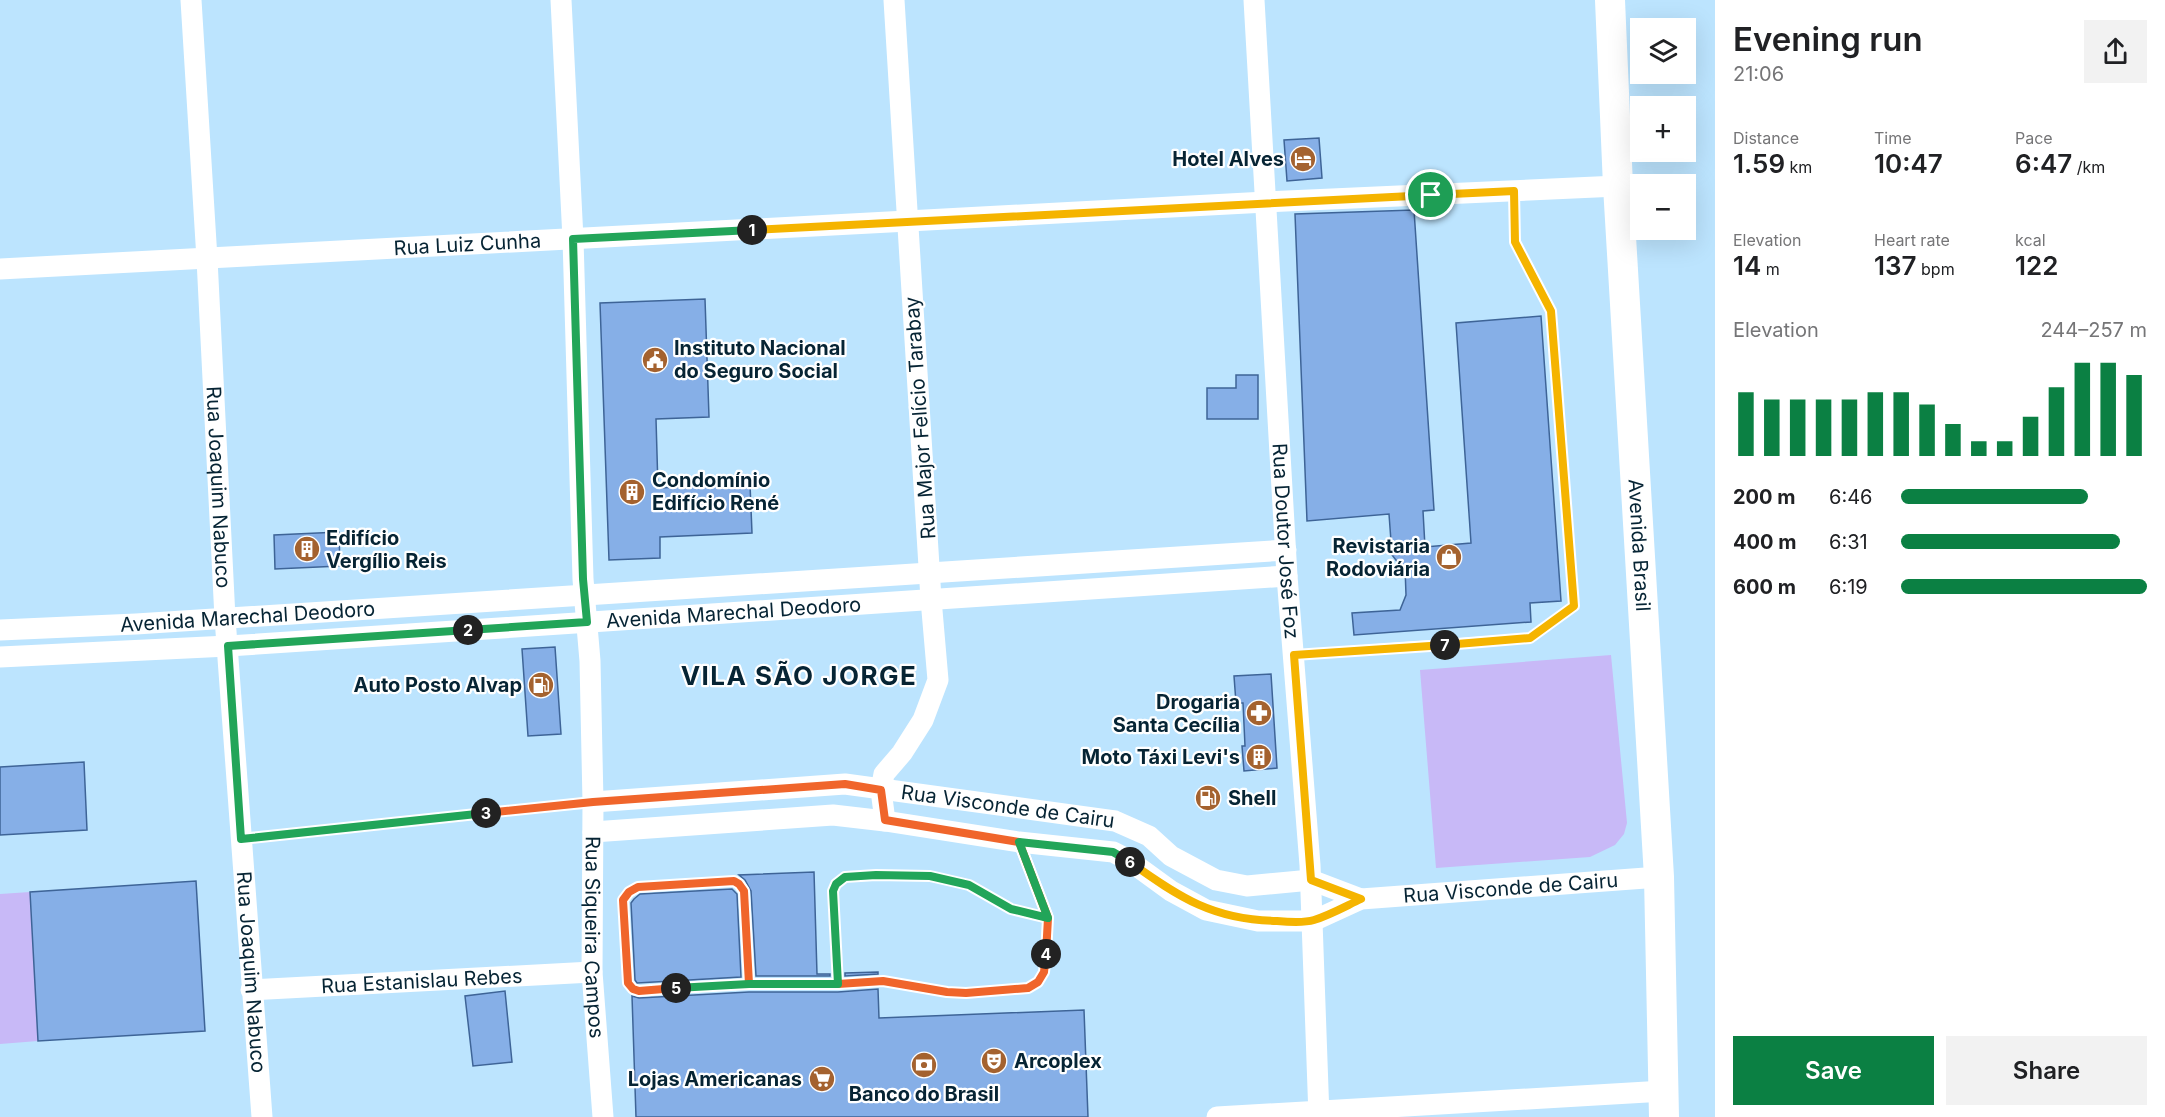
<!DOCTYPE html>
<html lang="en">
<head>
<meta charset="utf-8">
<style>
	body { margin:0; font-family:Inter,sans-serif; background:#f2f2f2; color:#202124; height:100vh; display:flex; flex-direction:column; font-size:22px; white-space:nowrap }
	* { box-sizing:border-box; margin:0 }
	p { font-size:20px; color:#757577 }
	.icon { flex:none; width:33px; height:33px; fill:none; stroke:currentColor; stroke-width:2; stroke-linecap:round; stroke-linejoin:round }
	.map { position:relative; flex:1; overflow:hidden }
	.drawer { display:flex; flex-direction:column; background:#fff; width:450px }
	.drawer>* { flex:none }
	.tools { position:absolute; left:1630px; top:18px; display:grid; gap:12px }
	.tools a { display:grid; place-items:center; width:66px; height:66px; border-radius:0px; background:#fff; box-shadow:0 6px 24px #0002; font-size:30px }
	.pin { position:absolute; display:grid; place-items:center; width:51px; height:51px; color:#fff; margin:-26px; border:3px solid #fff; border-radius:50%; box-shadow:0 2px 6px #0007 }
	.km { position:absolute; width:30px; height:30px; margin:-15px; border-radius:50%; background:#222; color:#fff; font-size:16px; line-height:30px; text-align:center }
	.round { display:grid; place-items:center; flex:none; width:63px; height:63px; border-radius:0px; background:#f2f2f2 }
	.summary { display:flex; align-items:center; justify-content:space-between; height:102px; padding:0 18px }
	h1 { font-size:33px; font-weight:600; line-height:45px }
	.stats { display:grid; grid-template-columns:repeat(3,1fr); gap:9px; height:102px; padding:6px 18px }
	.stats div { display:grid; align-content:center }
	.stats b { font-size:26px; font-weight:600 }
	.stats small { font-size:16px; font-weight:400 }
	.stats p { font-size:16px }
	.chart { height:168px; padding:12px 18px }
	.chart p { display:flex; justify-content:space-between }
	.chart svg { width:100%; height:108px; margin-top:6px; stroke:#0b8043; stroke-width:6 }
	.cta { display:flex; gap:12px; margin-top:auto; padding:12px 18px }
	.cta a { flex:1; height:69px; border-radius:0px; background:#0b8043; color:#fff; font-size:24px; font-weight:600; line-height:69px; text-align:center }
	.cta a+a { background:#f2f2f2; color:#202124 }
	ul { padding:0 18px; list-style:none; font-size:20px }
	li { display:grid; grid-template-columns:96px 72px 1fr; align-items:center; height:45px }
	li i { height:15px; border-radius:8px; background:#0b8043 }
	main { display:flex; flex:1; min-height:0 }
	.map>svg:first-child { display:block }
</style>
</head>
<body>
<main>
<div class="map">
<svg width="1715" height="1117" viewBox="0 0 1715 1117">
	<rect width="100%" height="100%" fill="#bce4fe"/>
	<path fill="#c8b9f7" d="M1611,655L1627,823L1624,834L1615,845L1590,857L1436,868L1420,670Z
		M30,892L38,1041L0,1044V894Z"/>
	<path fill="#86afe7" stroke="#3e6497" stroke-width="1.5" d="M1319,138L1322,178L1287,181L1284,140Z
		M1414,210L1434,510L1423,511L1425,547L1471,543L1456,323L1541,316L1561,601L1530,603L1531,622L1354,635L1352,613L1400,610L1406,595L1405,567L1399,564L1392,555L1389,514L1307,521L1295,214Z
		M705,299L709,417L656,419L658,488L750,484L752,533L660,537V558L609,560L600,303Z
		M1236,375H1258V419H1207V388H1236Z
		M339,532L340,566L275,569L274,535Z
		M555,647L561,734L528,736L522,649Z
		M1271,674L1277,768L1244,771L1242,746H1245L1243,703H1236L1234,676Z
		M84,762L87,830L0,835V767Z
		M814,872L817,974H830V976H756L751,891L745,880L739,875Z
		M196,881L205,1031L38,1041L30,892Z
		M732,889L737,894L741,977L637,983L635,980L631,903L634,899L640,894Z
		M878,972V974L845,976V973Z
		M878,989L879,1018L1084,1010L1088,1117H636L632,996L639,998L749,992H838Z
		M505,991L512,1062L473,1066L465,996Z"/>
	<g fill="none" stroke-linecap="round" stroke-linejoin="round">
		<path stroke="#fff" stroke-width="10" d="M1294,655L1530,638L1574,606L1551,311L1515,242L1514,191
			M241,839L593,802
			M749,984L744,891L739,884L734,881L638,887L629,893L623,900L628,983L633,989L639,991L749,984H838L883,981L947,992L966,993L1028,988L1038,982L1044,972L1048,918L1019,842
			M838,984L833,891L836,884L845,877L877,875L930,876L969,885L1011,909L1048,918"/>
		<g stroke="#fff" stroke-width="21">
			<path id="s1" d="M191,0L207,259L225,618L262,1117"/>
			<path id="s2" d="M561,0L573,239L583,579L590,661L593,802L592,972L603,1117"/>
			<path id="s3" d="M1254,0L1287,576L1310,865L1319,1117"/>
			<path id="s4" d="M0,269L1266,202L1618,186"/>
			<path id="s5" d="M0,630L136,624L1286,550"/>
			<path id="s6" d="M0,657L228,646L1287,576"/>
			<path id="s7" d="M593,802L845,784L1115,821L1149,836L1171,856L1216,880L1247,886L1311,880L1361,899"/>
			<path d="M885,821L881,790L884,774L902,753L923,720L938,680L931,599L894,0"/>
			<path id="s8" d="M593,832L833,815L885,821L1019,842L1113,852L1127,859L1171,891L1206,910L1258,921H1313L1361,899L1659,877"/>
			<path id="s9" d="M251,990L592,972"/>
			<path d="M1217,1117L1664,1091"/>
		</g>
		<path stroke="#fff" stroke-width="30" id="s10" d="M1610,0L1618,186L1659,877L1664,1117"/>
	</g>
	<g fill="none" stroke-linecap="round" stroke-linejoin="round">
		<g stroke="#fff" stroke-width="12">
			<path id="split-1" d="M752,230L1431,195"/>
		</g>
		<g stroke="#fff" stroke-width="12">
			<path id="split-2" d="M468,630L587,622L583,579L573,239L752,230"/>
		</g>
		<g stroke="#fff" stroke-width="12">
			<path id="split-3" d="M468,630L228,646L241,839L486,813"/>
		</g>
		<g stroke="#fff" stroke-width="12">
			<path id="split-4" d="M486,813L593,802L845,784L881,790L885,820L1019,842L1048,918L1046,954"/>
		</g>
		<g stroke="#fff" stroke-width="12">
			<path id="split-5" d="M676,988L639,991L633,989L628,983L623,900L629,892L638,887L734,881L739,884L744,891L749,984H838L883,981L947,992L966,993L1028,988L1038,982L1044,972L1046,954"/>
		</g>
		<g stroke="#fff" stroke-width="12">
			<path id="split-6" d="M676,988L749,984H838L833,891L836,884L845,877L876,875L930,876L969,885L1011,909L1048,918L1019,842L1113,852L1130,862"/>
		</g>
		<g stroke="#fff" stroke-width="12">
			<path id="split-7" d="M1130,862C1180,898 1214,920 1277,921C1289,922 1304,923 1314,920C1330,915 1346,906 1361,899L1311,880L1294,655L1445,645"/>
		</g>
		<g stroke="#fff" stroke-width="12">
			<path id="split-8" d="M1431,195L1514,191L1515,242L1551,311L1574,606L1530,638L1445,645"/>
		</g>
		<use href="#split-1" stroke="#f5b400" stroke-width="8"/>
		<use href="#split-2" stroke="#22a559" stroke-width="8"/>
		<use href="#split-3" stroke="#22a559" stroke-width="8"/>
		<use href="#split-4" stroke="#f0652b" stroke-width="8"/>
		<use href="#split-5" stroke="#f0652b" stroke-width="8"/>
		<use href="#split-6" stroke="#22a559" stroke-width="8"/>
		<use href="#split-7" stroke="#f5b400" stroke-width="8"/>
		<use href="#split-8" stroke="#f5b400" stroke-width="8"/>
	</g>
	<defs>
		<g id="hotel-disc" transform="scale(1.35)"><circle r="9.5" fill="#a4622f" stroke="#fff"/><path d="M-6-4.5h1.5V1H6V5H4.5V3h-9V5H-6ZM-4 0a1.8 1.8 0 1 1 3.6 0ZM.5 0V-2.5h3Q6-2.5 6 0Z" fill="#fff"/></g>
		<g id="civic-disc" transform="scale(1.35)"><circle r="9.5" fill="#a4622f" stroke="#fff"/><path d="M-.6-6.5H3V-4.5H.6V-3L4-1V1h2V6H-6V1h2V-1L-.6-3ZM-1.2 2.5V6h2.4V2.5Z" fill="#fff"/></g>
		<g id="building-disc" transform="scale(1.35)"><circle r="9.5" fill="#a4622f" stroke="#fff"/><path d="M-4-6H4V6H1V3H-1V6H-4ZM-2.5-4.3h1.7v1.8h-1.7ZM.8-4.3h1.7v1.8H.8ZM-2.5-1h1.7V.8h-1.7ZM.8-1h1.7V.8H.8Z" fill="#fff"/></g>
		<g id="shop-disc" transform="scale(1.35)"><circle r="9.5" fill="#a4622f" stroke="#fff"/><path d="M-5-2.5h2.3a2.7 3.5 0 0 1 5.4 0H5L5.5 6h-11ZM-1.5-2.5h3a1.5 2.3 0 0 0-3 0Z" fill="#fff"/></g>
		<g id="fuel-disc" transform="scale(1.35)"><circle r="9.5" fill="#a4622f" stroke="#fff"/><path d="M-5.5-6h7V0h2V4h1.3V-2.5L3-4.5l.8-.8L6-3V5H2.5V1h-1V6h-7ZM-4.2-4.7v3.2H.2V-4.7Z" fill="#fff"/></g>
		<g id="pharmacy-disc" transform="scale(1.35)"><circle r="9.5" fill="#a4622f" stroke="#fff"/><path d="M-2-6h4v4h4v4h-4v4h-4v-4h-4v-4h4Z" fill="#fff"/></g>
		<g id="theatre-disc" transform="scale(1.35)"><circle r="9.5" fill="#a4622f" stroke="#fff"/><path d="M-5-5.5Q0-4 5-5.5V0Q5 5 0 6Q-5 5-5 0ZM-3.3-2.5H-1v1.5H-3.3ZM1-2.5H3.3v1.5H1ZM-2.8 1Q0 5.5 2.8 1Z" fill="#fff"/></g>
		<g id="bank-disc" transform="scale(1.35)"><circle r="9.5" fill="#a4622f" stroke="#fff"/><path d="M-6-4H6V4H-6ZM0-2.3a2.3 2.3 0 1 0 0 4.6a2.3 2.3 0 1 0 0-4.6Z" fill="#fff"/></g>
		<g id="supermarket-disc" transform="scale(1.35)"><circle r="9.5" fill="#a4622f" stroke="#fff"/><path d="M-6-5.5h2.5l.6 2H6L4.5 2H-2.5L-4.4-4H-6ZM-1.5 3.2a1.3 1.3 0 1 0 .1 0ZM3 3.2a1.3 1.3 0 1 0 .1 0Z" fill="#fff"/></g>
	</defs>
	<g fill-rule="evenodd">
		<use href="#hotel-disc" x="1303" y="159"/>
		<use href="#civic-disc" x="655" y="360"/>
		<use href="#building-disc" x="632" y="492"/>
		<use href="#building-disc" x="307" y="549"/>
		<use href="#shop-disc" x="1449" y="557"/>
		<use href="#fuel-disc" x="541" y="685"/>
		<use href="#pharmacy-disc" x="1259" y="713"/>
		<use href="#building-disc" x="1259" y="757"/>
		<use href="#fuel-disc" x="1208" y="798"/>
		<use href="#theatre-disc" x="994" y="1061"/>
		<use href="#bank-disc" x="924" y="1065"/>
		<use href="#supermarket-disc" x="822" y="1079"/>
	</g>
	<g text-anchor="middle" stroke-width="4.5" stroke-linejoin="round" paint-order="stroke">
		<g font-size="20" font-weight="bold" fill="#062434" stroke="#fff" text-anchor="end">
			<text x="1284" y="166">Hotel Alves</text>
			<text x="674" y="355" text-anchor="start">Instituto Nacional<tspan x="674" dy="23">do Seguro Social</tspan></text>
			<text x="652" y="487" text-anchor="start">Condomínio<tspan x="652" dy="23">Edifício René</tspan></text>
			<text x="326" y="545" text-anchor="start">Edifício<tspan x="326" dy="23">Vergílio Reis</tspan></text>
			<text x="1430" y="553">Revistaria<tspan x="1430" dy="23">Rodoviária</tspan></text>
			<text x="522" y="692">Auto Posto Alvap</text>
			<text x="1240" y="709">Drogaria<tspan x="1240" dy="23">Santa Cecília</tspan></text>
			<text x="1240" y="764">Moto Táxi Levi's</text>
			<text x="1228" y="805" text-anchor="start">Shell</text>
			<text x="1014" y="1068" text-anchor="start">Arcoplex</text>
			<text x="802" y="1086">Lojas Americanas</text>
			<text x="924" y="1101" text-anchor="middle">Banco do Brasil</text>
		</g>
		<g font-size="20" fill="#062434" stroke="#fff">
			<text dy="7" stroke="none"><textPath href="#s4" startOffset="468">Rua Luiz Cunha</textPath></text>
			<text transform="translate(920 418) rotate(-94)" y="7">Rua Major Felício Tarabay</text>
			<text dy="7" stroke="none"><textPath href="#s1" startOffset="488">Rua Joaquim Nabuco</textPath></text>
			<text dy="7" stroke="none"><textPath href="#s3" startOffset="542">Rua Doutor José Foz</textPath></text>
			<text dy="7" stroke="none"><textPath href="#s10" startOffset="546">Avenida Brasil</textPath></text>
			<text dy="7" stroke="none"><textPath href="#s6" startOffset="735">Avenida Marechal Deodoro</textPath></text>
			<text dy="7" stroke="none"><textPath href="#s5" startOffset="248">Avenida Marechal Deodoro</textPath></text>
			<text dy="7" stroke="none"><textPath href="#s7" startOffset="417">Rua Visconde de Cairu</textPath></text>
			<text dy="7" stroke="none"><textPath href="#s8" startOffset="944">Rua Visconde de Cairu</textPath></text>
			<text dy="7" stroke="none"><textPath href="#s2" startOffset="938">Rua Siqueira Campos</textPath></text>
			<text dy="7" stroke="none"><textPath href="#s1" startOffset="974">Rua Joaquim Nabuco</textPath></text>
			<text dy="7" stroke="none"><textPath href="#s9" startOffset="171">Rua Estanislau Rebes</textPath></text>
		</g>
		<g font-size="26" font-weight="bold" letter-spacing="1.5" fill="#062434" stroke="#fff">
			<text x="799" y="685">VILA SÃO JORGE</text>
		</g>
	</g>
</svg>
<div class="tools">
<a><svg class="icon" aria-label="layers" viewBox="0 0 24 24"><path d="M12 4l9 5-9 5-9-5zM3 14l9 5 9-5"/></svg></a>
<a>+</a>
<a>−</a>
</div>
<div class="pin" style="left:1431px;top:195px;background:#1e9e55"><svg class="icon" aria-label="arrive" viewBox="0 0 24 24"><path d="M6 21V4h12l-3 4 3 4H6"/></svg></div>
<b class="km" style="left:752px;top:230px">1</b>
<b class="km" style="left:468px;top:630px">2</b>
<b class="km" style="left:486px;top:813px">3</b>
<b class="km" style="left:1046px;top:954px">4</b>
<b class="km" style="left:676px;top:988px">5</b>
<b class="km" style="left:1130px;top:862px">6</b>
<b class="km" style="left:1445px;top:645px">7</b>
</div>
<section class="drawer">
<div class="summary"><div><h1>Evening run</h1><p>21:06</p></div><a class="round"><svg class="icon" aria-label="share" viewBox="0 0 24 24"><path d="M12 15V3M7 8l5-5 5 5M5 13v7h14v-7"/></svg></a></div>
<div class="stats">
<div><p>Distance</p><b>1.59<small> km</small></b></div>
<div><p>Time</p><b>10:47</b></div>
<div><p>Pace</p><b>6:47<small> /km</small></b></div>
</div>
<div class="stats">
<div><p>Elevation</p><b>14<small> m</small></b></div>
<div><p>Heart rate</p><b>137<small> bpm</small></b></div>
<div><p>kcal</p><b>122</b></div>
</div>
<div class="chart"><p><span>Elevation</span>244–257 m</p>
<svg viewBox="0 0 160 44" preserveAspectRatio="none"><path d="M5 44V18M15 44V21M25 44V21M35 44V21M45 44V21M55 44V18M65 44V18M75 44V23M85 44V31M95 44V38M105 44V38M115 44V28M125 44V16M135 44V6M145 44V6M155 44V11"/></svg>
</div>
<ul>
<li><b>200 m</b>6:46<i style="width:76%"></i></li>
<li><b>400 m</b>6:31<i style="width:89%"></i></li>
<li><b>600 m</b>6:19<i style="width:100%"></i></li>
</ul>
<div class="cta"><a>Save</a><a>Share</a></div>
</section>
</main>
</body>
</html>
